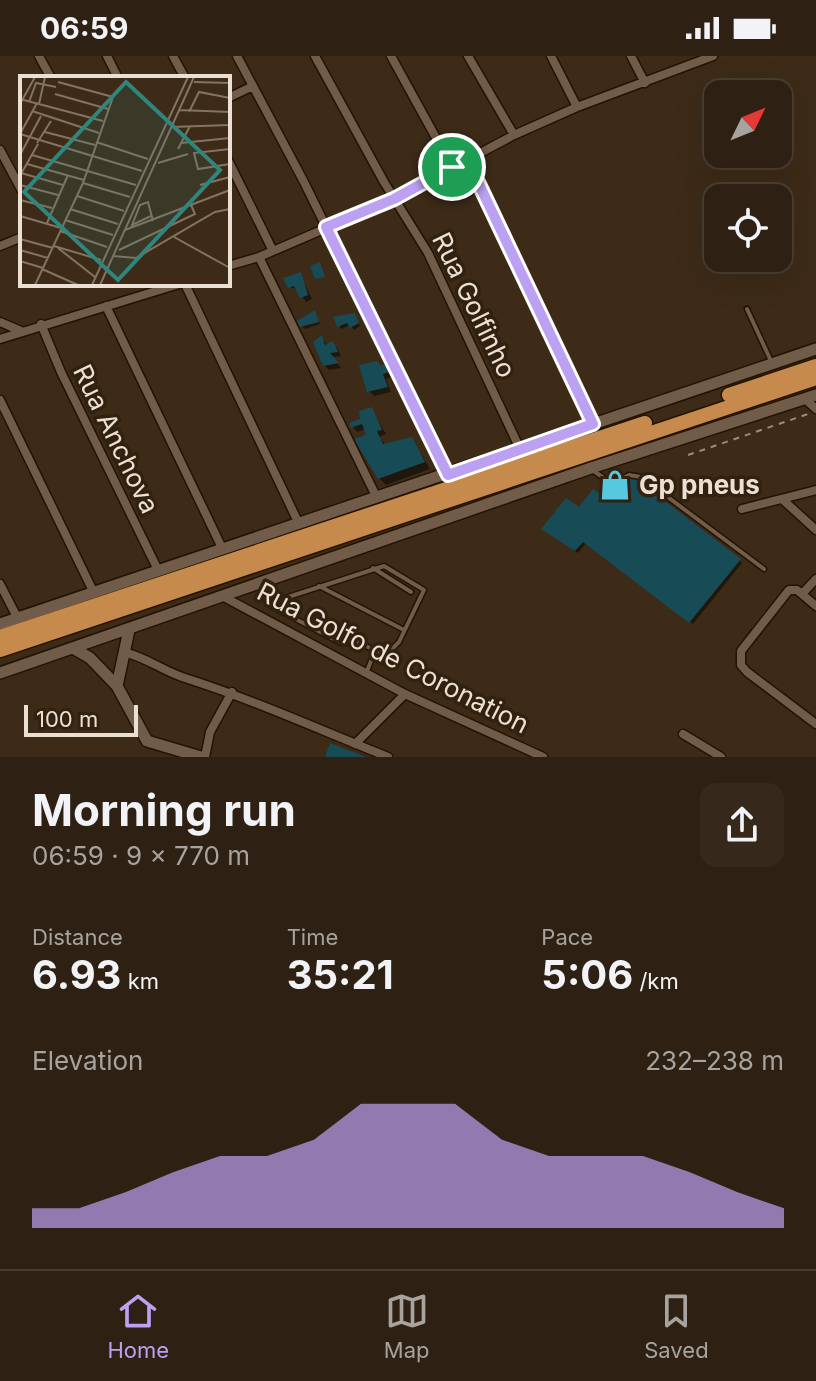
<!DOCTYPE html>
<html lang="en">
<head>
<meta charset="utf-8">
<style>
	body { margin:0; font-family:Inter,sans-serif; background:#36281b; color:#f1f3f6; height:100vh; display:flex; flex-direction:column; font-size:30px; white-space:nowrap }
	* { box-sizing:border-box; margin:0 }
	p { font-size:26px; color:#a7a39f }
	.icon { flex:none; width:44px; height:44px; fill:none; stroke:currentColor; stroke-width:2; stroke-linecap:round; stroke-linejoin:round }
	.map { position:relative; height:701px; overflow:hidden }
	.drawer { display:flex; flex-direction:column; background:#2e2012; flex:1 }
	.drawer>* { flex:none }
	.needle { width:52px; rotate:47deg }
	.controls { position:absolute; left:704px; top:24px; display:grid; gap:16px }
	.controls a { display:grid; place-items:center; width:88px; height:88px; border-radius:16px; background:#2e2012; box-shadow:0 8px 32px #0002,0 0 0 2px #493e32; font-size:40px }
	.scale { position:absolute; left:24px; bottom:20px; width:114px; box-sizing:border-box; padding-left:8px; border:4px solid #ece0d4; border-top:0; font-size:22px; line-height:28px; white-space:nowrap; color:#ece0d4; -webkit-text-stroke:6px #33210f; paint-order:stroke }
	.pin { position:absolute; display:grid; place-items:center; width:68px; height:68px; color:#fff; margin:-34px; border:4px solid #fff; border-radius:50%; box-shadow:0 2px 8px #0007 }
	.round { display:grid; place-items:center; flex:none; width:84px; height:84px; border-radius:16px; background:#36281b }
	.head { display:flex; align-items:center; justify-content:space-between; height:136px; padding:0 32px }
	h1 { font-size:44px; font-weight:700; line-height:60px }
	.stats { display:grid; grid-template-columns:repeat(3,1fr); gap:12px; height:136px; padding:8px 32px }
	.stats div { display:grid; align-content:center }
	.stats b { font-size:40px; font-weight:700 }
	.stats small { font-size:22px; font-weight:400 }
	.stats p { font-size:22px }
	.chart { height:224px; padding:16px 32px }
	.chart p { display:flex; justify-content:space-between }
	.chart svg { width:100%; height:144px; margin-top:8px; fill:#bca0f2; opacity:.7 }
	.status { display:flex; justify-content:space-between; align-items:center; height:56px; padding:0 40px; background:#2e2012; direction:ltr }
	.status svg { height:22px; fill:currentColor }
	.tabs { display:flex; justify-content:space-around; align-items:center; height:112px; border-top:2px solid #493e32; background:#2e2012; font-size:22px; color:#a7a39f }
	.tabs a { display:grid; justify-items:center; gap:4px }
	.tabs .active { color:#bca0f2 }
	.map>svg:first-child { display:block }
</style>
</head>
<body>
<div class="status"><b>06:59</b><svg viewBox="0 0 49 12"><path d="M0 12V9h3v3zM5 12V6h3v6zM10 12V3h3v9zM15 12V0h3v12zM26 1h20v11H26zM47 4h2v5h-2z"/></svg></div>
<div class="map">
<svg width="816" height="701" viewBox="0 0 816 701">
	<rect width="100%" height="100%" fill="#3d2b18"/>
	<path fill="#0007" d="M300,218L312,243L306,246L298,234L290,231Z
		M315,257L320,268L305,273L302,270Z
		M357,262L360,270L354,274L350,269L342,273L339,270Z
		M322,282L328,290L332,287L337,292L341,300L332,301L341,312L329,314L324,309Z
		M385,310L392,321L386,323L391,336L374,340L369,335Z
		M371,353L386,378L379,381L386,389L412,383L430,413L386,429L379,422L369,380L365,373L357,376L351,368L362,365Z
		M580,454L739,504L742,507L693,568L586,487L578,497L547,475Z"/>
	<path fill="#174c57" d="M320,206L325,221L315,223L310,210Z
		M301,216L308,239L300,242L294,230L288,232L283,222Z
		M315,254L319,266L300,271L297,265Z
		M355,257L359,267L350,272L347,267L337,271L333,261Z
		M322,279L325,289L333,285L338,296L330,297L339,307L323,310L313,286Z
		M377,305L381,310L385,308L389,316L383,318L388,331L367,336L359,309Z
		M372,351L382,374L377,375L383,388L412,381L425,406L378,423L354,383L366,379L362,368L350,372L349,367L360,363L359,355Z
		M632,420L741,503L689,567L583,486L575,495L541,473L566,442L579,451L593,433L610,445Z
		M330,687L366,701H325Z"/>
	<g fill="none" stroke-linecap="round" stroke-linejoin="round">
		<g stroke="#241302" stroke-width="7">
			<path id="lane" d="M747,253L771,305
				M592,414L613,428L629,419L641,421L764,513
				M384,510L424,534L399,586L391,594L380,597L358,586L341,587L273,551L282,543Z
				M373,512L411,536
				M319,530L404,574
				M367,615L375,595"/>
		</g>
		<g stroke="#241302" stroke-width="11">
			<path id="street" d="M39,0L51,22
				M107,0L118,22
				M173,0L185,22
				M237,0L304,126L448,419
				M315,0L384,126L428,197L520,393
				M391,0L452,111
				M468,0L514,79
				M551,0L577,51
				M631,0L645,27
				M228,42L253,30
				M0,94L22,135
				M467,103L593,368
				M228,104L273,195
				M0,190L22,181
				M259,201L377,442
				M228,210L259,201L394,143L514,79L577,51L713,0
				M185,228L299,468
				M106,250L223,494
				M0,266L21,275
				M41,268L61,316L158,514
				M0,283L179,228
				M805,343L816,353
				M0,344L93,535
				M782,443L816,474
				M742,453L816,434
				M0,528L17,561
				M802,538L816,523
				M224,541L405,638L543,701
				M816,550L797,534H789L741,595V609L747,616L816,668
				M123,596C146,601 163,615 185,622C254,644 320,674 388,701
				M683,678L721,701
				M355,688L405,638
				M205,701L210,676L232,636"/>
		</g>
		<g stroke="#241302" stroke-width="14">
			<path id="secondary" d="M0,568L816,293
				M73,592L90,602L117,630L147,685L201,701
				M0,617L591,412L816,339
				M117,630L129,574"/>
		</g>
		<g stroke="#241302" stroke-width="17">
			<path id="highway" d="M729,339L816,310
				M0,581L645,367
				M0,594L816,322"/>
		</g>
		<path stroke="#9b8c7d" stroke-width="2" stroke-dasharray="6 6" stroke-linecap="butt" d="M688,399L808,358"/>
		<use href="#lane" stroke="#705c48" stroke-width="4"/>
		<use href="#street" stroke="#705c48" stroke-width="8"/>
		<use href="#secondary" stroke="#705c48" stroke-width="11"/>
		<use href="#highway" stroke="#c68a4c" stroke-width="14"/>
	</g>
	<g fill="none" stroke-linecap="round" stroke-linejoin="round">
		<g stroke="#fff" stroke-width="16">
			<path id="route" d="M467,103L593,368L448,419L326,171L394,143Z"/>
		</g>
		<use href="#route" stroke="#bca0f2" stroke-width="10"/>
	</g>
	<defs>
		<g id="shop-bare" transform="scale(2.4)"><path d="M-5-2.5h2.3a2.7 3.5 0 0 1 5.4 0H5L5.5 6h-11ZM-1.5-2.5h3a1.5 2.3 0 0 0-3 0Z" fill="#56c9e1" stroke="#33210f" stroke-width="2.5" paint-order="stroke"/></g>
	</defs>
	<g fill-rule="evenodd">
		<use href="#shop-bare" x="615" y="429"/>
	</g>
	<g text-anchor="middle" stroke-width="7" stroke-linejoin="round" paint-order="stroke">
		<g font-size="26" fill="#ece0d4" stroke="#33210f">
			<text transform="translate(474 249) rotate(64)" y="9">Rua Golfinho</text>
			<text transform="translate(116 383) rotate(64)" y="9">Rua Anchova</text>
			<text transform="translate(393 602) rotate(27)" y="9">Rua Golfo de Coronation</text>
		</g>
		<g font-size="26" font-weight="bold" fill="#ece0d4" stroke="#33210f" text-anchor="start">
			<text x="639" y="438">Gp pneus</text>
		</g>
	</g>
	<g transform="translate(20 20)">
		<rect width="210" height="210" fill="#3d2b18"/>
		<path fill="none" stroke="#837363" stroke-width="2" d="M174,6L210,7M35,18L88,33M0,23L83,45M9,26L16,7L36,11M0,28L15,1M19,28L25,1M159,34L210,36M12,35L79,57M169,36L179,16L210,22M151,51L210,49M25,56L75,69M0,58L122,95M0,58L17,27M76,66L128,83M17,67L31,45M161,67L210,62M158,73L170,50M210,73L174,77L178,93L210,88M0,79L21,40M12,79L116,109M138,87L168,78M7,88L64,104M1,97L43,109M1,98L18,68M63,107L110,121M0,109L38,119M180,109L210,101M57,120L104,135M0,124L32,132M50,133L98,148M0,140L41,152M131,140L112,149L120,129L128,126L133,145M45,144L93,159M27,147L48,99M105,154L210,114M40,155L87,171M154,161L210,192M0,163L33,172M34,170L81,184M38,172L75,201M0,174L28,182M99,174L175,138L171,129M93,180L116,182L195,136L210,133M0,185L23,192M22,193L58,209M15,209L63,107L93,21L38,6M72,209L168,1M80,209L174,1"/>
		<path fill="#30867d" fill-opacity="0.15" stroke="#30867d" stroke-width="4" d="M106,6L200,94L98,204L4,116Z"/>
		<rect width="210" height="210" fill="none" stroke="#ece0d4" stroke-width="4"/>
	</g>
</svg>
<div class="controls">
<a><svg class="needle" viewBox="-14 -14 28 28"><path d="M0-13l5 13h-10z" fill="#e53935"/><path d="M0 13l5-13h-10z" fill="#a7a39f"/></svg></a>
<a><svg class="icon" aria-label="locate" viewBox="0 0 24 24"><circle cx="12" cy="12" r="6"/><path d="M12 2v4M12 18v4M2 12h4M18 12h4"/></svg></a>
</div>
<div class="scale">100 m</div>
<div class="pin" style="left:452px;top:111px;background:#1e9e55"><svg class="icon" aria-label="arrive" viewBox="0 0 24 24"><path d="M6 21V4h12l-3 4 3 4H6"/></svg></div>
</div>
<section class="drawer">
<div class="head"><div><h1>Morning run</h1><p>06:59 · 9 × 770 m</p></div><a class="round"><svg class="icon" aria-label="share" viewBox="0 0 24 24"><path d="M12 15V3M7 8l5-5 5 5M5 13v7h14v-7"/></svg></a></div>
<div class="stats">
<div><p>Distance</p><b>6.93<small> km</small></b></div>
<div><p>Time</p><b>35:21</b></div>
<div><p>Pace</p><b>5:06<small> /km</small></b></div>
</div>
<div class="chart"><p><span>Elevation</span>232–238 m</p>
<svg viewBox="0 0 160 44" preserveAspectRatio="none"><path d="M0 44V38L10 38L20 33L30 27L40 22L50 22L60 17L70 6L80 6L90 6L100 17L110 22L120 22L130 22L140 27L150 33L160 38V44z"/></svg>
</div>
</section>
<nav class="tabs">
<a class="active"><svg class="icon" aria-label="home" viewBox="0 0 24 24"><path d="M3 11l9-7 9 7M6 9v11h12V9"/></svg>Home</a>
<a><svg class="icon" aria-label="map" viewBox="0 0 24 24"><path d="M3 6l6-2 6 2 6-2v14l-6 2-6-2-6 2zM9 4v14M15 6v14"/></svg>Map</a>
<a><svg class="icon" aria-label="saved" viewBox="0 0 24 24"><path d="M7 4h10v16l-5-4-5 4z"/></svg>Saved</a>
</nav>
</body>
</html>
